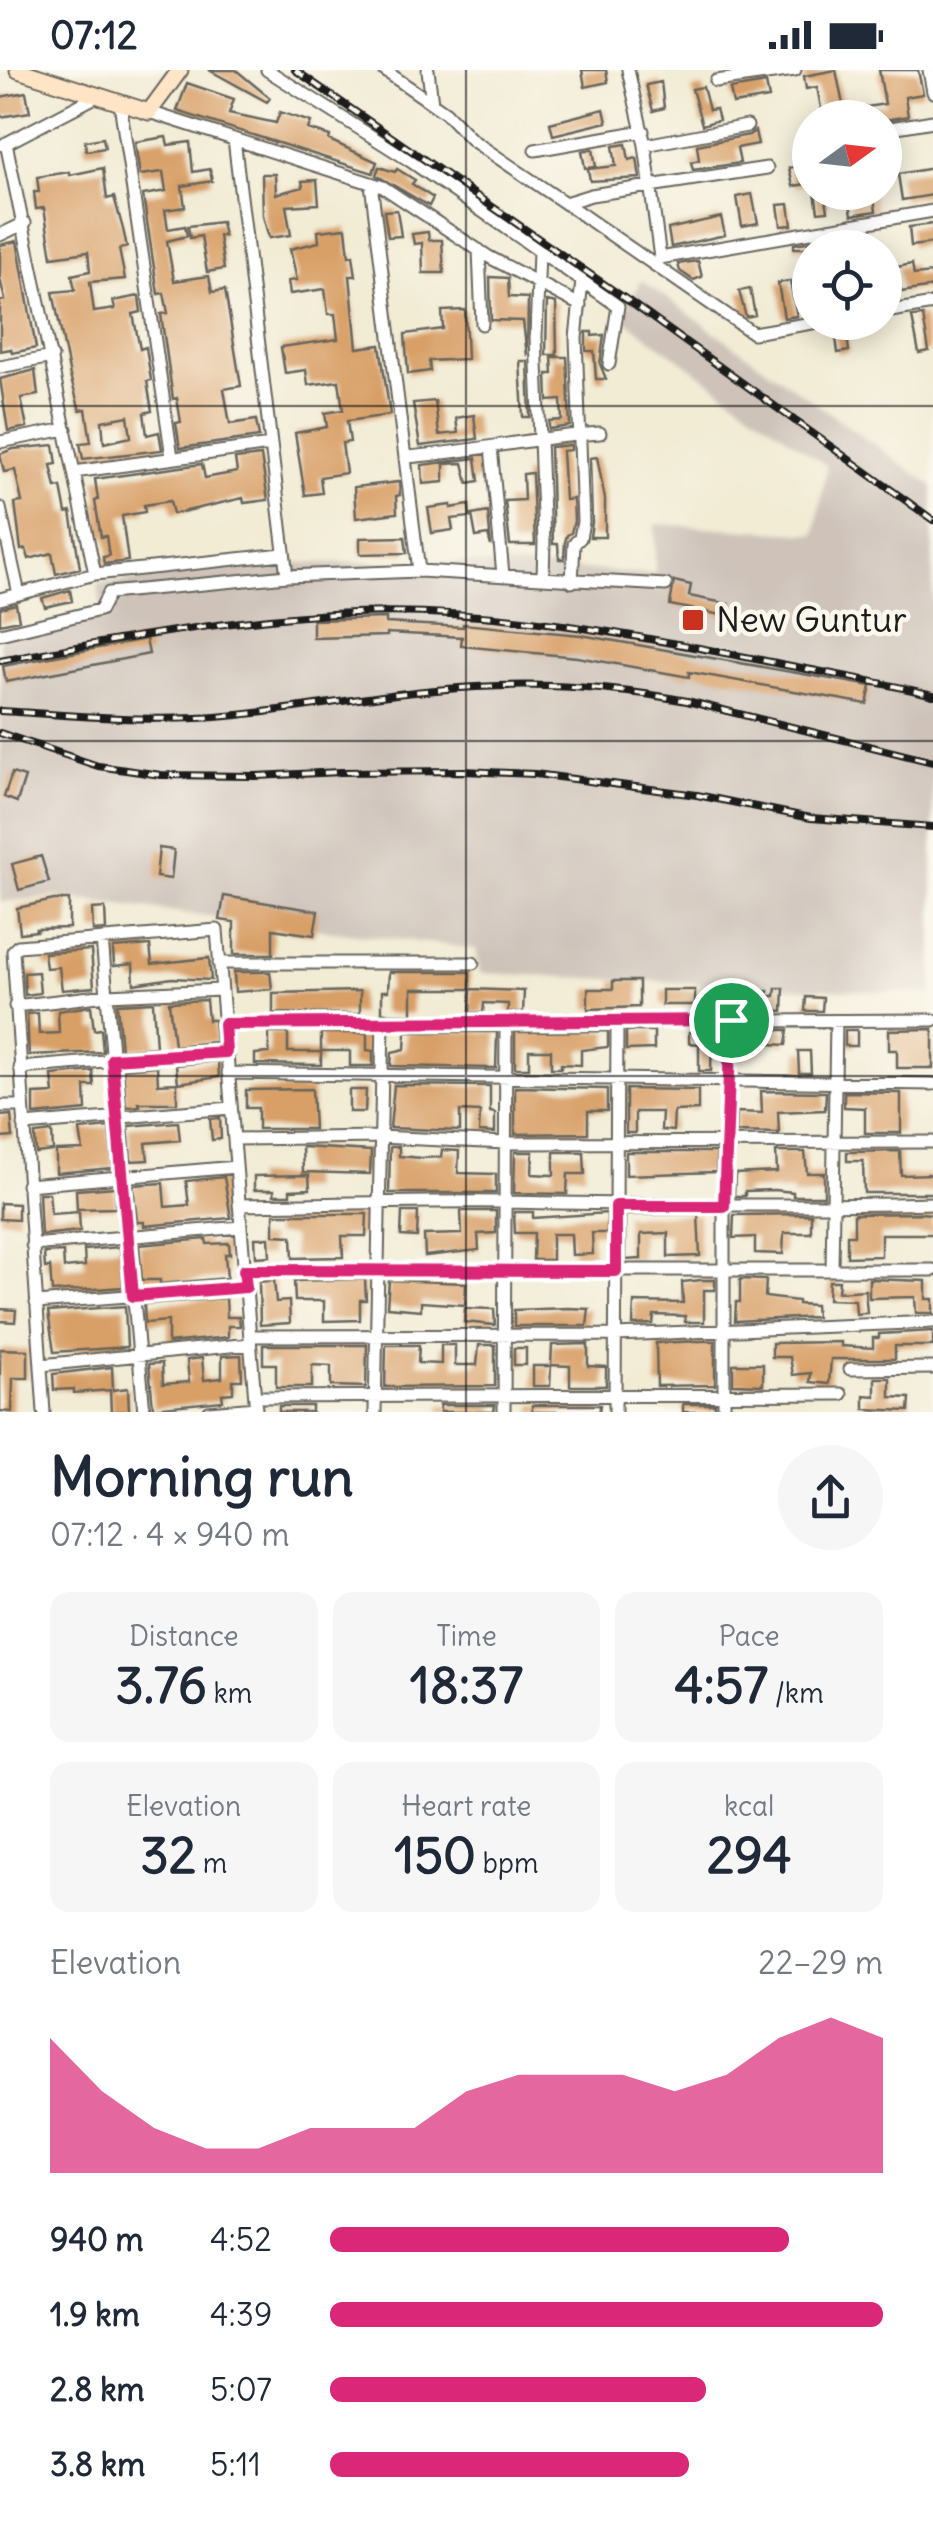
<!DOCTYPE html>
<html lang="en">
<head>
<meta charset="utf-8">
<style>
	body { margin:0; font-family:Delius,sans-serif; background:#f6f6f7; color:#1f2937; height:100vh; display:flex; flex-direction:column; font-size:38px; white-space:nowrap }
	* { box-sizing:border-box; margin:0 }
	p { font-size:32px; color:#747a83 }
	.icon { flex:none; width:55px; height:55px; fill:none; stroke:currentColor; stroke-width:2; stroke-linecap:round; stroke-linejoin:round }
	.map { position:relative; height:1342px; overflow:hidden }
	.panel { display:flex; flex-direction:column; background:#fff; flex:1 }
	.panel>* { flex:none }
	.needle { width:65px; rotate:75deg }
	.fabs { position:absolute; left:792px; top:30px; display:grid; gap:20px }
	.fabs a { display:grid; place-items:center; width:110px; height:110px; border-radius:50%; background:#fff; box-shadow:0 5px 25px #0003; font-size:50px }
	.pin { position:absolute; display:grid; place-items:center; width:85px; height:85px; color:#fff; margin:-42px; border:5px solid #fff; border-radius:50%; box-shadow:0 2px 10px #0007 }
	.round { display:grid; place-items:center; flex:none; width:105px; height:105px; border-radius:52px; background:#f6f6f7 }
	.overview { display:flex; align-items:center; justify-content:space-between; height:170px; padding:0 50px }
	h1 { font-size:55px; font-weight:700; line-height:75px }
	.figures { display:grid; grid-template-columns:repeat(3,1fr); gap:15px; height:170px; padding:10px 50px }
	.figures div { display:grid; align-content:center; border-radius:20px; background:#f6f6f7; text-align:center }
	.figures b { font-size:50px; font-weight:700 }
	.figures small { font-size:28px; font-weight:400 }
	.figures p { font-size:28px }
	.chart { height:280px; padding:20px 50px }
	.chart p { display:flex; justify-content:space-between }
	.chart svg { width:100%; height:180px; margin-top:10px; fill:#db2777; opacity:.7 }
	ul { padding:0 50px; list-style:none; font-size:32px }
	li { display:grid; grid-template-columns:160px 120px 1fr; align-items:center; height:75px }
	li i { height:25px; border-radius:12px; background:#db2777 }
	.status { display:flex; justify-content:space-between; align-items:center; height:70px; padding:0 50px; background:#fff; direction:ltr }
	.status svg { height:28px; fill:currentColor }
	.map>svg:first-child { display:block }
</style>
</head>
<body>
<div class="status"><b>07:12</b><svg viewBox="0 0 49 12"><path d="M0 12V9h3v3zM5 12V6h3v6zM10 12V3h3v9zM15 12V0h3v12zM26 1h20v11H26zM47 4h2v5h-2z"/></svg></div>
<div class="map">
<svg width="933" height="1342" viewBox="0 0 933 1342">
	<rect width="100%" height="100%" fill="#fbf7ec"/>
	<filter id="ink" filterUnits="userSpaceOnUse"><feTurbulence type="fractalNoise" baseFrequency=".01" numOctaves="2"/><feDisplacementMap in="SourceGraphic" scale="20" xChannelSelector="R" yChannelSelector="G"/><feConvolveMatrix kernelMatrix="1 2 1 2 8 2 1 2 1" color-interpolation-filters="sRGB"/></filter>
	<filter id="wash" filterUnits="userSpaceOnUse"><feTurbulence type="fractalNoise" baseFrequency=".0048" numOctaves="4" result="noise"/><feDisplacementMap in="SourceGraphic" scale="40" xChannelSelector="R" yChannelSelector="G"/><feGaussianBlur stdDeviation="2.25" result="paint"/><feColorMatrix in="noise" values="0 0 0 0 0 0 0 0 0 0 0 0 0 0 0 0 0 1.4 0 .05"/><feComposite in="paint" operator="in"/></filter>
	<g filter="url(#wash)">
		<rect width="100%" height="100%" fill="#f2ecd5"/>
		<path fill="#cec2b9" d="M641,210L933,416V924L480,903L476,879L54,827L0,832V569L102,548L98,514L280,493L453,492L655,504V454L815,464L827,396L621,247Z"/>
		<g id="blocks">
			<path fill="#d89f66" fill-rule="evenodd" d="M209,0H236L270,28L267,32Z
				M582,0H606L608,12L585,17Z
				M836,0L844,40L822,43L817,17L806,19L804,6Z
				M879,0H918L923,24L905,27L908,46L885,50L836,48V42L885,34Z
				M661,12L664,38L653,41L646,15Z
				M187,13L234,29L229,43L276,53L280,42L311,52L308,59L330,66L329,70L377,92L373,103L177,41Z
				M766,13L769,28L733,34L730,19Z
				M703,17L709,40L716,39L719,50L702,55L692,19Z
				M26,22L30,42L0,47V27Z
				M604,39L607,52L553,65L550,53Z
				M755,61L758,74L737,78L740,93L693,100L691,92L699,90L697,75L749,65Z
				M166,67L168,75L190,72L193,102L210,99L212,111L182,116L185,137L165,140L168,159L185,156L187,166L167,171L174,211L209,206L212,222L225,220L241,316L224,319L230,354L256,350L259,367L180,378L176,353L181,352L177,328L173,329L161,244L168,243L164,223L158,224L143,125L166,121L163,102L140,105L135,72Z
				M103,68L105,78L86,81L85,71Z
				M626,74L629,90L637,88L640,108L590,111L588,99L616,96L613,76Z
				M593,79L596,97L585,98L582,81Z
				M803,95L807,114L793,116L789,98Z
				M379,97L395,102L397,99L415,110L412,114L433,128L429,136L376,105Z
				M103,98L107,129L114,127L123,159L127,177L119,179L125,209L90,212L94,242L115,239L113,231L139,226L141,242L133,244L140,279L146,277L151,310L147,311L152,341L144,343L147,365L159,362L162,380L83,389L80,373L91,372L89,359L86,339L80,340L70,306L53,222L75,220L72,205L90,201L88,182L52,187L44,138L36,139L34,122H39L37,107L69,102L70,105ZM128,346L131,367L104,373L102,351Z
				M933,98V125L902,130L898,104Z
				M262,104H275L276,124L303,117L302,111L317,110L319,134L286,136L291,165L269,168L263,146Z
				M815,122H825L828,141L818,142Z
				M848,122H873L876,141L852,145Z
				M752,124L758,153L742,156L737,127Z
				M789,134L792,155L781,156L778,135Z
				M397,140L401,166L388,167L384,141Z
				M721,147L725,165L671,177L668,159Z
				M221,152L224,166H219L224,199L207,202L201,166L190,168L188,156Z
				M933,154V173L911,176L909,157Z
				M346,158L349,186L353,185L356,206H350L357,278L380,275L390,345L347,351L350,372L342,373L346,403L320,407L322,423L305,425L295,363L327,357L325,343L343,340L339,311L308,315L306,300L285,303L281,277L338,269L335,244H328L325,219L290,224L288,211L297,210L290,179L319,172L318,161Z
				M428,162L429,170H442L444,203H423L422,173L414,174L412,164Z
				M850,165L852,178H794V174Z
				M17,171L36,278L12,283L11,279L0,281V231L5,230L0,209V175Z
				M698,191L702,207L693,210L680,201L678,194Z
				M912,194L914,205L933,203V217L901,222L897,197Z
				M490,207L508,208L509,227L528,228L527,286L523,251L491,250Z
				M790,211L797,246L784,248L778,213Z
				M750,219L755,245L746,247L739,221Z
				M547,231L556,233L557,285H546Z
				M465,240L467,289L429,291L430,301L408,304L405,264L443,259L442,241Z
				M923,246L929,281L919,283L912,247Z
				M846,258L849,281L838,283L835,260Z
				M586,262H592V266L604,265L600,294L606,309H596L594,281H586Z
				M552,287H567L570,356L549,359V351L562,350L561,330L548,331L547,304H553Z
				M520,291H528L530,347H523Z
				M35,300L38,325L21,328L27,357L8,361L0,309Z
				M435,331L439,365L458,363L456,348L474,345L477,369L420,376L413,333Z
				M54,375L57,394L51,395L56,418L61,417L66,443L71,442L80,498L56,504L52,483L29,489L26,479L21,480L15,433L22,432L15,400L4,402L0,384L13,379Z
				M571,375V380L562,381L565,430L573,429L574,451L571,463L567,465L565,472L564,489H559L558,474H553L550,377Z
				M261,386L268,430L244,433L243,428L173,444L170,431L144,435L145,442L122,446L128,491L104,494L103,487L109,486L106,466L101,467L95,431L98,430L95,409L202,394L205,408L237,402L235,389Z
				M597,387L605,429V467H590L592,452L590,388Z
				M476,388L479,411L468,413L463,393L444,394V412L423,414L422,395Z
				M532,403L535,475H510L505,431L524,430L523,404Z
				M399,412L400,425L396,426L397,443L356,448L354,417Z
				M451,435V438L469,435L470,447L451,449L453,460L432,463L428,438Z
				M488,442L491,476L488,465L476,467L472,445Z
				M405,467L407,483L360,484V468Z
				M674,511L691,515L689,526L729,534L727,546L670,535Z
				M70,520L72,531L45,537L42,528Z
				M16,534L19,550L0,554V538Z
				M386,548V553L463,557V554L581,565L871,616L867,634L689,602V607L577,587L461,576L462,567L387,563V566L313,568V550Z
				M146,569L149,584L6,612L3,596Z
				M12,703L25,707L17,732L4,727Z
				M159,778L174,780L171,809L156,807Z
				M41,786L49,812L19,820L12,794Z
				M224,826L318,841L314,865L273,859V884H234V852L220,850Z
				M54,830H69V858L36,859L37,861L20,863L17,838Z
				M105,838L106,860L93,861L92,839Z
				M150,875L152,894L209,888L211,910L172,908L134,914L133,894L114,896L113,878Z
				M91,880L94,917L62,920L59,897L46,898L44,883Z
				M38,902L40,923L25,925L24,903Z
				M234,902H270L272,919L235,922Z
				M389,902H470V919H412V944H389L382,942V921H388Z
				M613,911H639V937L588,939V919H613Z
				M776,918H784L783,941L734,938V922L768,921V926H775Z
				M471,919L524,921L523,943L508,942V934L484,933L483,943H470Z
				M662,920H695V935H662Z
				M360,921V944L273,943V923Z
				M806,927L823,928L822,941H805Z
				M206,930L208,950H214L216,972L174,976L169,932Z
				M153,932L156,977L121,980L117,934Z
				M91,936L94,960L101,959L103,982L29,985L27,944L38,943L39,964L59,963L58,941Z
				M933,959V998H897V980H889V960Z
				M772,960H788L786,975L771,974Z
				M845,960H857V976H845Z
				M608,961V977L581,980V995L561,994V998H551V980H529V998H515V962Z
				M626,961H654V979L626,980Z
				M406,962H497L496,998L391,996L392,982L405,979Z
				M689,962H712L711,1001H699V974L689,973Z
				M269,963H288V982H321V995L255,994V984L269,983Z
				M321,963H367V980L373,981V996H350V981H321Z
				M798,981H810L811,1003H799Z
				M218,991L219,1007L178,1013L176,995Z
				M157,996L158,1014L177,1013V1033H139L140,1036L126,1037L123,999Z
				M93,1001L94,1016H85L86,1040L34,1045V1024L54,1023L52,1005Z
				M394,1015L490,1016V1042L495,1043V1063L479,1062L480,1042L460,1041V1061L390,1058Z
				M515,1017L607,1019V1041H588V1063L515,1064Z
				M312,1019L314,1059H258V1038H246V1020Z
				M626,1019L698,1020V1040L674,1041L673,1061L661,1060L662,1042H635V1063H626Z
				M349,1020H366L365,1042H349Z
				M761,1021L826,1022L825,1040L778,1042L779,1063L736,1062L737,1042L762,1043Z
				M844,1022L901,1023V1063H865V1038L844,1037Z
				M11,1045L13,1067L0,1068V1046Z
				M220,1048L221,1069L212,1070L210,1049Z
				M178,1052L180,1070L146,1073L148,1090L131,1091L128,1056Z
				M109,1057L113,1098L56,1103V1081L83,1080L80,1060Z
				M52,1062L53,1081L36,1083L35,1064Z
				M302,1077L371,1081L370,1104L303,1102Z
				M390,1077H399V1086L422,1088L441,1087L442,1080L459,1081L458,1103L496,1104V1123H389Z
				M900,1081L901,1105L933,1104V1123H864L863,1091H847V1082Z
				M515,1082H533L532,1104L551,1105H554V1082H584L585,1104H568L567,1124L514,1123Z
				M626,1082H717L716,1102L626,1105Z
				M776,1082H805L807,1103H824V1126H793V1122L774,1120L745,1121V1126H734L735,1104L777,1102Z
				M309,1105L310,1119L290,1120V1125H274V1120H254V1106Z
				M224,1107L231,1148L144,1156V1152H137L133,1115L163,1113L165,1137L189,1135L186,1111Z
				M115,1117L116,1138L77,1139L76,1120Z
				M39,1123H49L51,1144L79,1142L80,1161L41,1165Z
				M0,1133L18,1134V1150L0,1149Z
				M461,1141H496V1163L478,1164L479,1180L425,1186L424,1165L462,1164Z
				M402,1142H418L417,1167L401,1166Z
				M514,1142H533V1148L607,1143V1163H592L593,1184L572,1185L571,1164H552V1190H533L534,1163H515Z
				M918,1143L933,1144V1164H881V1186L847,1187V1165H854V1144Z
				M274,1144H367L366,1166H342L343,1187L293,1188L292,1166L274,1165Z
				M698,1144L700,1186L668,1187V1163L641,1164V1189L625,1190V1145Z
				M811,1144V1163H784L783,1184L755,1183V1167L733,1168L734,1145Z
				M255,1168H269L270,1186L256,1187Z
				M206,1169L207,1174L229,1173L230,1184H225L227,1208L160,1214V1210H142L139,1175Z
				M120,1177L123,1217L52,1222L50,1197L45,1198L44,1183L63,1182L64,1198L85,1196L84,1180Z
				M365,1209L366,1230H360V1250L324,1251V1231H295L294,1211Z
				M740,1209L766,1210L765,1227L798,1231V1234L815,1235L816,1247L735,1251L736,1232H740Z
				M869,1209L926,1211V1229H933V1243H916L915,1227L869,1228Z
				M274,1210L276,1232L289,1231L290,1253L260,1255L259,1212Z
				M389,1210L466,1213L465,1235L421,1232V1240L387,1237Z
				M701,1210H715V1220H704V1252H685V1246L654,1245L653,1254L633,1255L634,1232L683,1233L682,1212Z
				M829,1211H839L838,1222L865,1220L867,1243L856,1244L855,1230L828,1229Z
				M226,1228L227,1247H239L240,1256H228V1267L168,1273V1251L145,1253L144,1234Z
				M125,1236L127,1277L54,1282L48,1242Z
				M465,1238L494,1239L495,1255L464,1252Z
				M568,1238L589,1239L587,1256H514V1240Z
				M0,1239L16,1240L15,1252L0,1251Z
				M933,1261V1276H895V1289H831L829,1314L810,1312L811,1303L793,1305L790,1287H772V1273L841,1272V1276L873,1278V1268H879V1264Z
				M701,1271H715V1315L657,1316L656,1273Z
				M588,1274V1296L606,1297V1316H570V1296L551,1295L552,1275Z
				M263,1275H367L366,1317L331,1316V1296L312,1295V1317H276V1294H263Z
				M386,1275H419L418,1293L441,1294V1275H455V1295H477L479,1275H495V1316L385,1317Z
				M514,1278H526V1295H514Z
				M0,1279L28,1280V1308H13L12,1342L0,1341Z
				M241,1285L242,1310H233V1323L222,1324L223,1331L153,1338L149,1294L162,1293L163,1314L189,1312L187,1290L202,1288L204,1310L222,1308V1286Z
				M733,1294H763V1315L733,1314Z
				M533,1296H551L550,1316H533Z
				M112,1297L113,1320L128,1318L129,1341L111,1342L110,1320L74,1323V1319L54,1320L53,1304Z
				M875,1308H890V1327L910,1328L909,1341L864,1339V1325L875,1326Z
				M683,1334H715V1342H683Z
				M440,1335H495L494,1342H440Z
				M532,1335H600L599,1342H532Z
				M279,1336H312V1342H279Z"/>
		</g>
	</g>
	<g filter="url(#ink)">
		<use href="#blocks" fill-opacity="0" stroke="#67655d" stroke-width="2.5"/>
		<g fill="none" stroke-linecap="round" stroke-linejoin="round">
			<g stroke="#67655d" stroke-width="15">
				<path id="street" d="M267,0L409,90L618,236L609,294
					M384,0L446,43L472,70L565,133L591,125L767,98
					M428,0L432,33
					M628,0L645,75L660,188L933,141
					M929,0L933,22
					M716,11L795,0
					M120,33L172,387
					M149,42L383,117L489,187L580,235
					M885,59L933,51
					M234,69L287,506
					M803,72L810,71
					M6,73L95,504
					M3,75L97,26
					M645,75L747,56
					M535,80L643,61
					M371,113L419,501
					M565,133L753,263L818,252
					M0,165L25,153
					M479,180L482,254
					M539,181L536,267L544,472L543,508
					M885,242L933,234
					M0,297L52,287
					M0,372L66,359
					M491,377L503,505
					M407,387C472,382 535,367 600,363
					M74,402L270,375
					M0,438L19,524
					M572,512L574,474L580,468L583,452L576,268L582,211
					M0,529L95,504L283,484
					M0,564L100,540L109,523L287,506L419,501L666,515
					M102,869L144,1342
					M219,893H473
					M15,936L107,925L221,920
					M224,954L933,950
					M20,998L226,981
					M228,1003L933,1014
					M0,1036H23
					M24,1055L231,1038
					M234,1069L379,1067L505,1073L933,1072
					M27,1115L236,1097
					M239,1135C328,1134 417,1131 506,1132C648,1135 790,1137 933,1133
					M32,1175L241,1157
					M244,1200H933
					M832,1200L836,951
					M36,1233L246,1217
					M250,1266L616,1265L933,1252
					M41,1295L250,1274
					M850,1299L933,1298
					M255,1327L841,1324
					M44,1342L13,881L18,876L217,860L256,1342
					M209,1342L256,1338
					M375,1342L383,951
					M504,1342L506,951
					M615,1342L617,951
					M724,1342V1136L731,950"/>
			</g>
			<g stroke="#67655d" stroke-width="19">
				<path id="secondary" d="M18,0L149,42L180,0"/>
			</g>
			<use href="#street" stroke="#fff" stroke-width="11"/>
			<use href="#secondary" stroke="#ffe4c6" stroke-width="15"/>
			<g stroke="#1c1c1c" stroke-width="8">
				<path id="rail" d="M295,0L630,232L933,450
					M0,591C118,569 234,548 354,543C490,537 629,564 761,590C819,602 877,611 933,625
					M0,641C76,645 152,653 227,646C310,638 393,621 476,617C546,613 618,618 687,631L933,692
					M0,663L98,696L161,705L256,706L341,702L463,701L535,704L697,725L811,748L933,757"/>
			</g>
			<use href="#rail" stroke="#fbf7ec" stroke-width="4" stroke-dasharray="11" stroke-linecap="butt"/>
		</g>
	</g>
	<g fill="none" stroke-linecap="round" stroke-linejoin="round" filter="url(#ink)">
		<g stroke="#fff" stroke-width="20">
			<path id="route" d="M731,950L724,1136H616V1201L244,1200L246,1217L133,1226L112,989L226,982L224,954Z"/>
		</g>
		<use href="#route" stroke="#db2777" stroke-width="12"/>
	</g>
	<path fill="none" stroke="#1c1c1c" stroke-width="2.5" stroke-opacity="0.55" d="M466,0V1342M0,336H933M0,671H933M0,1006H933"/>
	<rect fill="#c8321e" stroke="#fbf7ec" stroke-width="4" x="681" y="538" width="24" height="24" rx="5"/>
	<g text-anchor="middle" stroke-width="9" stroke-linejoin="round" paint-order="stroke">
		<g font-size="35" fill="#1c1c1c" stroke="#fbf7ec" text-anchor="start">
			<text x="716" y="562">New Guntur</text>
		</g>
	</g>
</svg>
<div class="fabs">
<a><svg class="needle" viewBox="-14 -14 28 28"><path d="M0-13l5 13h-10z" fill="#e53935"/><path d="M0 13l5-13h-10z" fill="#747a83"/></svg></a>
<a><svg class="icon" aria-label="locate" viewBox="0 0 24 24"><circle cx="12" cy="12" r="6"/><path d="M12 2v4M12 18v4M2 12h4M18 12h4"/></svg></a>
</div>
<div class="pin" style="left:731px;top:950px;background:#1e9e55"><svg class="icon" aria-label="arrive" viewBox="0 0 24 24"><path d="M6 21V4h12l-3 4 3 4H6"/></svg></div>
</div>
<section class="panel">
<div class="overview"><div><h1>Morning run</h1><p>07:12 · 4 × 940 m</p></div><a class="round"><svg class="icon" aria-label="share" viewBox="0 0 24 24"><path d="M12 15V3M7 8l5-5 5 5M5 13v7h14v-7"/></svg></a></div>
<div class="figures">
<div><p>Distance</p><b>3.76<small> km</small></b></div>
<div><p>Time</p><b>18:37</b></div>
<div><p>Pace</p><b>4:57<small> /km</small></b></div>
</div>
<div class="figures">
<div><p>Elevation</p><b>32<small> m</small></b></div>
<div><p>Heart rate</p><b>150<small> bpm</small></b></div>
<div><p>kcal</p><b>294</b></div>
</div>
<div class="chart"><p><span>Elevation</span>22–29 m</p>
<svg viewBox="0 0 160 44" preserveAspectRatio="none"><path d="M0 44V11L10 24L20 33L30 38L40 38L50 33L60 33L70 33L80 24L90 20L100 20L110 20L120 24L130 20L140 11L150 6L160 11V44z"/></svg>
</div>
<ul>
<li><b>940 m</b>4:52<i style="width:83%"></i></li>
<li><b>1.9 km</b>4:39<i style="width:100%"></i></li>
<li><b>2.8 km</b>5:07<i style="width:68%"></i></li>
<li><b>3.8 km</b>5:11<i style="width:65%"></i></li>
</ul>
</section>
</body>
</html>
